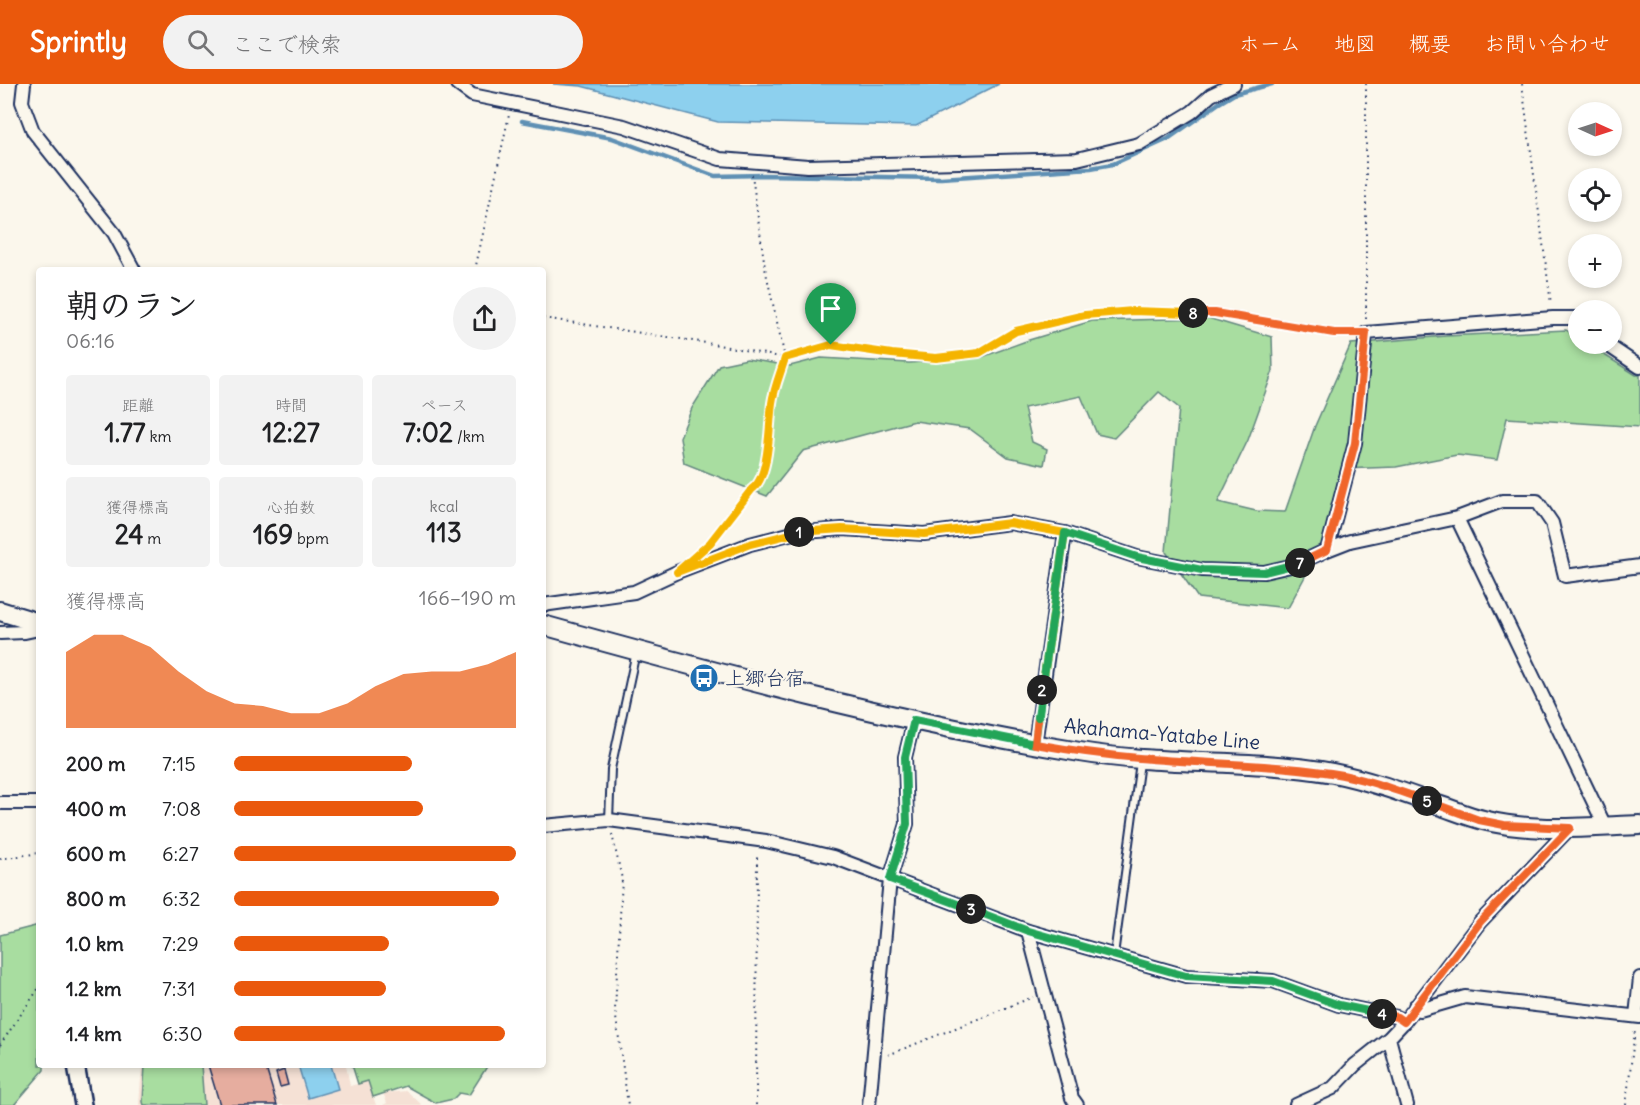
<!DOCTYPE html>
<html lang="ja">
<head>
<meta charset="utf-8">
<style>
	body { margin:0; font-family:Delius,"Klee One",sans-serif; background:#f2f2f2; color:#202124; height:100vh; display:flex; flex-direction:column; font-size:22px; white-space:nowrap }
	* { box-sizing:border-box; margin:0 }
	p { font-size:20px; color:#757577 }
	.icon { flex:none; width:33px; height:33px; fill:none; stroke:currentColor; stroke-width:2; stroke-linecap:round; stroke-linejoin:round }
	.map { position:relative; flex:1; overflow:hidden }
	.sheet { position:absolute; left:36px; top:183px; width:510px; height:801px; display:flex; flex-direction:column; background:#fff; border-radius:6px; box-shadow:0 3px 9px #0003 }
	.sheet>* { flex:none }
	.needle { width:39px; rotate:93deg }
	.controls { position:absolute; left:1568px; top:18px; display:grid; gap:12px }
	.controls a { display:grid; place-items:center; width:54px; height:54px; border-radius:50%; background:#fff; box-shadow:0 3px 9px #0003; font-size:30px }
	.pin { position:absolute; display:grid; place-items:center; width:51px; height:51px; color:#fff; margin:-62px -26px; border-radius:50% 50% 50% 0; rotate:-45deg; box-shadow:0 0 6px #0007 }
	.pin .icon { rotate:45deg }
	.km { position:absolute; width:30px; height:30px; margin:-15px; border-radius:50%; background:#222; color:#fff; font-size:16px; line-height:30px; text-align:center }
	.round { display:grid; place-items:center; flex:none; width:63px; height:63px; border-radius:32px; background:#f2f2f2 }
	.head { display:flex; align-items:center; justify-content:space-between; height:102px; padding:0 30px }
	h1 { font-size:33px; font-weight:700; line-height:45px }
	.figures { display:grid; grid-template-columns:repeat(3,1fr); gap:9px; height:102px; padding:6px 30px }
	.figures div { display:grid; align-content:center; border-radius:6px; background:#f2f2f2; text-align:center }
	.figures b { font-size:26px; font-weight:700 }
	.figures small { font-size:16px; font-weight:400 }
	.figures p { font-size:16px }
	.chart { height:168px; padding:12px 30px }
	.chart p { display:flex; justify-content:space-between }
	.chart svg { width:100%; height:108px; margin-top:6px; fill:#ea580c; opacity:.7 }
	ul { padding:0 30px; list-style:none; font-size:20px }
	li { display:grid; grid-template-columns:96px 72px 1fr; align-items:center; height:45px }
	li i { height:15px; border-radius:8px; background:#ea580c }
	header { display:flex; align-items:center; gap:36px; box-sizing:border-box; height:84px; padding:0 30px; background:#ea580c; color:#fff }
	header strong { font-size:28px }
	nav { display:flex; gap:33px; margin-inline-start:auto; font-size:21px }
	.search { width:420px; height:54px; background:#f2f2f2; display:flex; align-items:center; gap:15px; box-sizing:border-box; padding:0 21px; border-radius:33px; color:#757577; font-size:22px }
	.map>svg:first-child { display:block }
</style>
</head>
<body>
<header>
<strong>Sprintly</strong>
<div class="search"><svg class="icon" aria-label="search" viewBox="0 0 24 24"><circle cx="10" cy="10" r="6"/><path d="M15 15l6 6"/></svg>ここで検索</div>
<nav><a>ホーム</a><a>地図</a><a>概要</a><a>お問い合わせ</a></nav>
</header>
<div class="map">
<svg width="1640" height="1021" viewBox="0 0 1640 1021">
	<rect width="100%" height="100%" fill="#fbf7ec"/>
	<filter id="ink" filterUnits="userSpaceOnUse"><feTurbulence type="fractalNoise" baseFrequency=".0167" numOctaves="2"/><feDisplacementMap in="SourceGraphic" scale="12" xChannelSelector="R" yChannelSelector="G"/><feConvolveMatrix kernelMatrix="1 2 1 2 8 2 1 2 1" color-interpolation-filters="sRGB"/></filter>
	<g filter="url(#ink)">
		<path fill="#f5e1d5" d="M142,981H346L350,1002L368,997L376,1021H139Z
			M407,1007L422,1021H383L387,1019L383,1009Z"/>
		<path fill="#a8dda0" stroke="#62867f" stroke-width="1.5" d="M1208,234L1272,253L1273,287L1248,356L1218,418L1256,427L1285,428L1315,342L1351,260L1446,252L1566,246L1578,254V260H1587L1636,291H1640V343L1507,334L1497,376L1457,371L1396,383L1341,385L1322,461L1288,524L1198,514L1166,468L1179,324L1159,308L1114,354L1097,350L1081,312L1024,324L1032,358L1047,365L1044,381L1008,373L970,345L915,337L803,367L767,412L684,379L680,353L692,324L719,281L747,275L790,282L821,274L909,279L982,273L1029,256L1092,237Z
			M39,841V981H44V986L14,1021H0V851Z
			M145,981H201L204,1021H144L143,1018Z
			M352,981H488L469,1011L459,1009L453,1015L436,1019L406,1002L373,1013L368,997L358,1000Z"/>
		<path fill="#8dd0ee" stroke="#5f90b4" stroke-width="1.5" d="M553,0H999L916,42L718,38L581,2Z
			M298,981H331L338,1005L308,1014Z"/>
		<g fill="none" stroke-linecap="round" stroke-linejoin="round">
			<path stroke="#5f90b4" stroke-width="4.5" d="M522,37L612,54L715,92L763,91L941,94L1091,84L1113,80L1168,55L1219,19L1234,10L1272,0"/>
		</g>
		<path fill="#e6ad9f" stroke="#1b2f5e" stroke-width="1.5" d="M208,981H265L277,1021H220Z
			M284,986L288,1001L280,1003L276,989Z"/>
		<g fill="none" stroke-linecap="round" stroke-linejoin="round">
			<g stroke="#1b2f5e" stroke-width="10">
				<path id="service" d="M609,736L611,685L636,568
					M1114,871L1140,678"/>
			</g>
			<g stroke="#1b2f5e" stroke-width="16">
				<path id="minor" d="M24,0L22,18L33,47L114,149L134,186
					M457,0L472,11L624,42L720,75L808,82L1077,75L1139,60L1192,28L1211,11L1234,0
					M1606,260L1640,283
					M1457,434L1605,742
					M1327,466L1355,359L1366,249L1553,234H1575L1578,236
					M543,521L634,508L677,488L750,460L793,449L842,445L924,450L1010,439L1065,449L1137,473L1202,486L1264,488L1295,481L1327,466L1350,457L1457,434L1502,417H1537L1552,439L1565,492L1640,482
					M0,549L25,548L39,545
					M1035,660L1065,449
					M0,719H39
					M543,742L609,736L766,757L833,773L1028,847L1186,892L1273,897L1339,921L1397,933L1404,938
					M1028,847L1072,1014L1077,1021
					M1415,922L1420,926L1465,913L1640,933
					M1636,932L1640,894
					M1389,954L1407,1021
					M869,1021L890,795L907,740L905,673L914,636
					M1296,1021L1333,1004L1355,981L1389,954L1404,938L1480,838L1570,744"/>
			</g>
			<g stroke="#1b2f5e" stroke-width="20">
				<path id="tertiary" d="M76,981L83,1021"/>
			</g>
			<g stroke="#1b2f5e" stroke-width="22">
				<path id="secondary" d="M0,527L39,539
					M543,541C720,590 899,639 1080,668C1163,682 1249,674 1333,689C1368,696 1401,708 1435,720C1451,725 1467,732 1483,736C1534,749 1588,743 1640,741"/>
			</g>
			<path stroke="#1b2f5e" stroke-width="2" stroke-dasharray="1.5 4.5" stroke-linecap="butt" d="M1522,0L1551,220
				M475,186L509,31
				M543,234L713,260L785,274L831,261L892,270L935,274L979,269L1016,247L1085,231L1133,227L1215,229L1334,249H1352
				M1366,235V0
				M706,462L752,405L756,403L762,388L769,358L772,318L785,274L765,184L752,91
				M612,750L622,795L615,926L628,1021
				M0,775L39,769
				M0,961L39,904
				M888,971L1033,913
				M756,1021L757,770
				M1626,1021L1635,946"/>
			<use href="#service" stroke="#fbf7ec" stroke-width="6"/>
			<use href="#minor" stroke="#fbf7ec" stroke-width="12"/>
			<use href="#tertiary" stroke="#fbf7ec" stroke-width="15"/>
			<use href="#secondary" stroke="#fbf7ec" stroke-width="18"/>
		</g>
	</g>
	<g fill="none" stroke-linecap="round" stroke-linejoin="round" filter="url(#ink)">
		<g stroke="#fff" stroke-width="12">
			<path id="split-1" d="M799,448L750,460L677,488L710,459L752,405C770,394 769,339 772,319C774,304 781,288 785,274L831,261"/>
		</g>
		<g stroke="#fff" stroke-width="12">
			<path id="split-2" d="M799,448L842,445L924,450L1010,439L1065,449L1042,606"/>
		</g>
		<g stroke="#fff" stroke-width="12">
			<path id="split-3" d="M971,825L890,795L907,740L905,673L914,636L1035,660L1042,606"/>
		</g>
		<g stroke="#fff" stroke-width="12">
			<path id="split-4" d="M971,825L1028,847L1186,892L1273,897L1339,921L1382,930"/>
		</g>
		<g stroke="#fff" stroke-width="12">
			<path id="split-5" d="M1382,930L1397,933L1404,938L1480,838L1570,744L1504,741L1479,736L1427,717"/>
		</g>
		<g stroke="#fff" stroke-width="12">
			<path id="split-6" d="M1038,633L1035,660C1069,666 1104,671 1139,674C1203,680 1267,679 1331,689C1364,694 1396,706 1427,717"/>
		</g>
		<g stroke="#fff" stroke-width="12">
			<path id="split-7" d="M1038,633L1065,449L1137,473L1202,486L1264,488L1300,479"/>
		</g>
		<g stroke="#fff" stroke-width="12">
			<path id="split-8" d="M1193,229H1215L1334,249H1366L1355,359L1327,466L1300,479"/>
		</g>
		<g stroke="#fff" stroke-width="12">
			<path id="split-9" d="M831,261L892,270L936,274L979,269L1016,247L1085,231L1133,227L1193,229"/>
		</g>
		<use href="#split-1" stroke="#f5b400" stroke-width="8"/>
		<use href="#split-2" stroke="#f5b400" stroke-width="8"/>
		<use href="#split-3" stroke="#22a559" stroke-width="8"/>
		<use href="#split-4" stroke="#22a559" stroke-width="8"/>
		<use href="#split-5" stroke="#f0652b" stroke-width="8"/>
		<use href="#split-6" stroke="#f0652b" stroke-width="8"/>
		<use href="#split-7" stroke="#22a559" stroke-width="8"/>
		<use href="#split-8" stroke="#f0652b" stroke-width="8"/>
		<use href="#split-9" stroke="#f5b400" stroke-width="8"/>
	</g>
	<defs>
		<g id="bus-disc" transform="scale(1.5)"><circle r="9.5" fill="#1f6fb2" stroke="#fbf7ec"/><path d="M-5-6H5V4H4V6H2V4H-2V6H-4V4H-5ZM-3.5-4V0h7V-4ZM-3.5 1.2v1.5H-2V1.2ZM2 1.2v1.5H3.5V1.2Z" fill="#fff"/></g>
	</defs>
	<g fill-rule="evenodd">
		<use href="#bus-disc" x="704" y="594"/>
	</g>
	<g text-anchor="middle" stroke-width="4.5" stroke-linejoin="round" paint-order="stroke">
		<g font-size="20" fill="#1b2f5e" stroke="#fbf7ec" text-anchor="start">
			<text x="725" y="601">上郷台宿</text>
		</g>
		<g font-size="20" fill="#1b2f5e" stroke="#fbf7ec">
			<text transform="translate(1162 650) rotate(5)" y="7">Akahama-Yatabe Line</text>
		</g>
	</g>
</svg>
<div class="controls">
<a><svg class="needle" viewBox="-14 -14 28 28"><path d="M0-13l5 13h-10z" fill="#e53935"/><path d="M0 13l5-13h-10z" fill="#757577"/></svg></a>
<a><svg class="icon" aria-label="locate" viewBox="0 0 24 24"><circle cx="12" cy="12" r="6"/><path d="M12 2v4M12 18v4M2 12h4M18 12h4"/></svg></a>
<a>+</a>
<a>−</a>
</div>
<div class="pin" style="left:831px;top:261px;background:#1e9e55"><svg class="icon" aria-label="arrive" viewBox="0 0 24 24"><path d="M6 21V4h12l-3 4 3 4H6"/></svg></div>
<b class="km" style="left:799px;top:448px">1</b>
<b class="km" style="left:1042px;top:606px">2</b>
<b class="km" style="left:971px;top:825px">3</b>
<b class="km" style="left:1382px;top:930px">4</b>
<b class="km" style="left:1427px;top:717px">5</b>
<b class="km" style="left:1300px;top:479px">7</b>
<b class="km" style="left:1193px;top:229px">8</b>
<section class="sheet">
<div class="head"><div><h1>朝のラン</h1><p>06:16</p></div><a class="round"><svg class="icon" aria-label="share" viewBox="0 0 24 24"><path d="M12 15V3M7 8l5-5 5 5M5 13v7h14v-7"/></svg></a></div>
<div class="figures">
<div><p>距離</p><b>1.77<small> km</small></b></div>
<div><p>時間</p><b>12:27</b></div>
<div><p>ペース</p><b>7:02<small> /km</small></b></div>
</div>
<div class="figures">
<div><p>獲得標高</p><b>24<small> m</small></b></div>
<div><p>心拍数</p><b>169<small> bpm</small></b></div>
<div><p>kcal</p><b>113</b></div>
</div>
<div class="chart"><p><span>獲得標高</span>166–190 m</p>
<svg viewBox="0 0 160 44" preserveAspectRatio="none"><path d="M0 44V13L10 6L20 6L30 11L40 21L50 29L60 34L70 35L80 38L90 38L100 34L110 27L120 22L130 21L140 21L150 18L160 13V44z"/></svg>
</div>
<ul>
<li><b>200 m</b>7:15<i style="width:63%"></i></li>
<li><b>400 m</b>7:08<i style="width:67%"></i></li>
<li><b>600 m</b>6:27<i style="width:100%"></i></li>
<li><b>800 m</b>6:32<i style="width:94%"></i></li>
<li><b>1.0 km</b>7:29<i style="width:55%"></i></li>
<li><b>1.2 km</b>7:31<i style="width:54%"></i></li>
<li><b>1.4 km</b>6:30<i style="width:96%"></i></li>
</ul>
</section>
</div>
</body>
</html>
